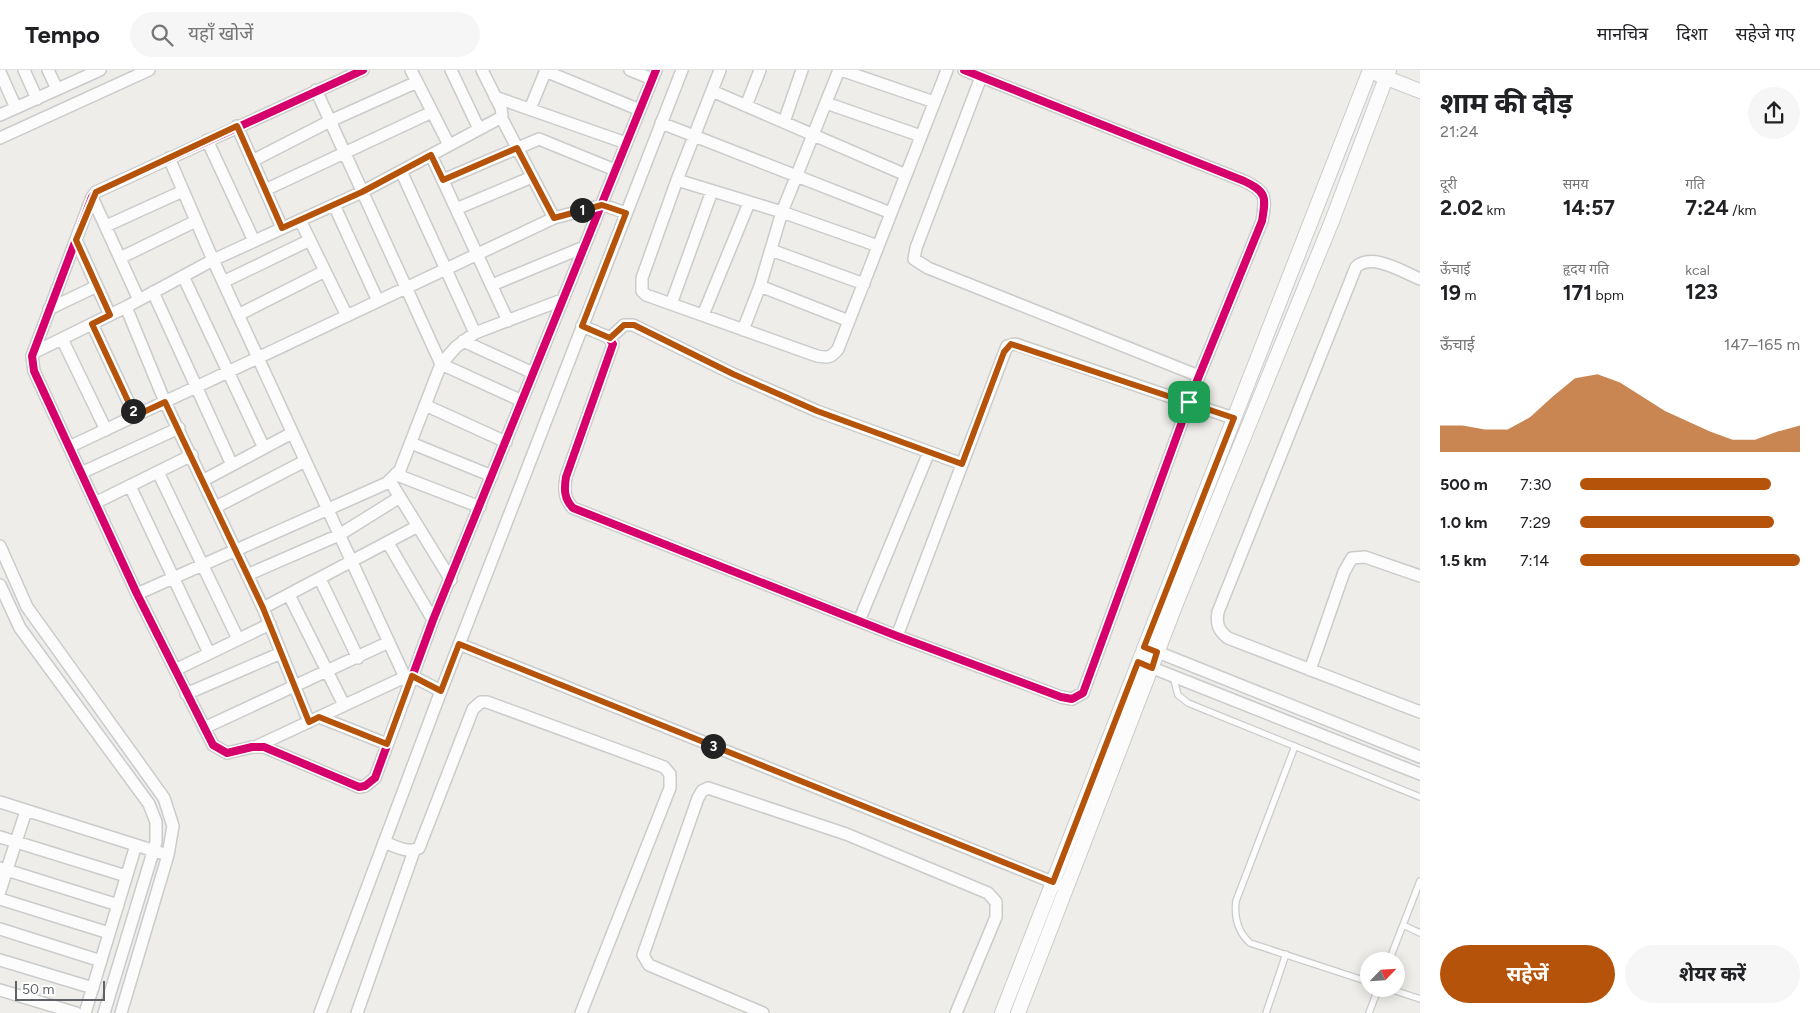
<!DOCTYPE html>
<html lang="hi">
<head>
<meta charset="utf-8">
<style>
	body { margin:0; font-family:Figtree,"Noto Sans Devanagari",sans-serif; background:#f6f6f6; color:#202124; height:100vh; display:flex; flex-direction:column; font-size:19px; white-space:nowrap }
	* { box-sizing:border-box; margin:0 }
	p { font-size:16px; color:#757577 }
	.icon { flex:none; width:28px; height:28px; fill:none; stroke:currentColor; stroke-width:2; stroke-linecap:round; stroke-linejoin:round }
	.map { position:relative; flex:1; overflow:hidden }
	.sheet { display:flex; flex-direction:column; background:#fff; width:400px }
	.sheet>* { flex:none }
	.needle { width:32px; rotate:65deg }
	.controls { position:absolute; left:1360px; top:882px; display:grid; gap:10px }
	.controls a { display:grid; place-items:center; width:45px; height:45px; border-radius:50%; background:#fff; box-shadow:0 2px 12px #0003; font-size:25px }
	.scale { position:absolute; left:15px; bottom:12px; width:90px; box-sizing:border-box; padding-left:5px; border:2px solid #5e6267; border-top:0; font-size:14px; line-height:18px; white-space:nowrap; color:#5e6267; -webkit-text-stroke:4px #fff; paint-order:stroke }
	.pin { position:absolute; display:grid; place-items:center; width:42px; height:42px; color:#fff; margin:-21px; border-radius:10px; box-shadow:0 2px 8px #0006 }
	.km { position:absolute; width:25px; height:25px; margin:-12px; border-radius:50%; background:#222; color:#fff; font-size:14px; line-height:25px; text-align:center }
	.round { display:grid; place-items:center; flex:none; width:52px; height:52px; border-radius:26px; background:#f6f6f6 }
	.overview { display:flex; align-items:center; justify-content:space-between; height:85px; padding:0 20px }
	h1 { font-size:28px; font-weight:700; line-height:38px }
	.metrics { display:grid; grid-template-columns:repeat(3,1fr); gap:8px; height:85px; padding:5px 20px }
	.metrics div { display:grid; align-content:center }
	.metrics b { font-size:21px; font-weight:700 }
	.metrics small { font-size:14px; font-weight:400 }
	.metrics p { font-size:14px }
	.chart { height:140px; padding:10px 20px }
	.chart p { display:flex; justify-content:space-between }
	.chart svg { width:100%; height:90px; margin-top:5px; fill:#b45309; opacity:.7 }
	.primary-button { display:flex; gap:10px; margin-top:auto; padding:10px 20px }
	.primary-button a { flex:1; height:58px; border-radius:30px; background:#b45309; color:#fff; font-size:20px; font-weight:700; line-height:58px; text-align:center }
	.primary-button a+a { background:#f6f6f6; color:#202124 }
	ul { padding:0 20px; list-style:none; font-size:16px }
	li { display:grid; grid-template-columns:80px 60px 1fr; align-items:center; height:38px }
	li i { height:12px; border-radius:6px; background:#b45309 }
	header { display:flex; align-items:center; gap:30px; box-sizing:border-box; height:70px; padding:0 25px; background:#fff; border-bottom:1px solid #e0e0e0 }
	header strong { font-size:24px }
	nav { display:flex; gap:28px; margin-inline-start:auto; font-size:18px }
	.search { width:350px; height:45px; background:#f6f6f6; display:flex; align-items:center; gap:12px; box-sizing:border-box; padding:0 18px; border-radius:28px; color:#757577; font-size:19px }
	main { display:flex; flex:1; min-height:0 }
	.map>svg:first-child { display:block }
</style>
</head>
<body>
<header>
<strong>Tempo</strong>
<div class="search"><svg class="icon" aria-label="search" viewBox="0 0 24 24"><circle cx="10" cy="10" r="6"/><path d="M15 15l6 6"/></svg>यहाँ खोजें</div>
<nav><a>मानचित्र</a><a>दिशा</a><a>सहेजे गए</a></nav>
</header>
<main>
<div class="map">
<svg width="1420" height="943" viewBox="0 0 1420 943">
	<rect width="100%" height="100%" fill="#eeede9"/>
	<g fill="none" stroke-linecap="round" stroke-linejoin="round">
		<g stroke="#cacbcb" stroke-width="8">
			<path id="service" d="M1173,606L1178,625L1188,633L1420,727
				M1295,676L1236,831C1234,848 1238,862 1250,873L1369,912
				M1403,855L1420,863
				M1389,891L1420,811
				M1390,919L1420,929
				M1266,943L1286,884
				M1369,943L1378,919"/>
		</g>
		<g stroke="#cacbcb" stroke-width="14">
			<path id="minor" d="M24,0L37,29
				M48,0L57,19
				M363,0L96,122L92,127L32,286L34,301L137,524L213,675L227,683L252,677H264L359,717L365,716L375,708L433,550L656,0
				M411,0L449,75
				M451,0L479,59
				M630,0L652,9
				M720,0L677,110L642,208V221L646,225L817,286C827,288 831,288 838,279L947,0
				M841,0L934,32
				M545,1L640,40
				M0,2L16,38
				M981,7L916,178L914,189L928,198L1199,306
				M316,20L441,294L522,331
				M712,21L906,105
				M495,27L626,73
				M826,33L921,66
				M746,36L760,0
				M530,39L546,0
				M0,45L100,0
				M501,47L554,148
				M784,52L802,0
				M661,53L891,143
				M237,56L282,158
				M0,68L149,0
				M207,70L254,171
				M431,85L508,251
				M169,88L213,190L409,616
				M252,91L330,51L417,12
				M401,101L475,263
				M443,110L539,69L615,100
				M677,110L782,142L878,176
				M265,120L432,42
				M92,127L139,230
				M334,135L378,231
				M456,139L532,107
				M300,150L347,246
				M106,156L183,121
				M76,170L110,245
				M771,180L864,214
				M120,188L196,151
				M183,206L264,378
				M1420,209C1403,202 1372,182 1356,197L1218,542C1216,554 1218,560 1228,568L1420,642
				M223,212L310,170
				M492,215L584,177
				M760,216L849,251
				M153,222L232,395
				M671,234L712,121
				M126,237L165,332L263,538L309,652
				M49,239L97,216
				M238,245L325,201
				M703,245L749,133
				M92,254L135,346
				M582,256L608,267L613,274L566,407C564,419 564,429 573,438L897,566L1061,627L1072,629L1083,623L1197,311L1262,151C1266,127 1267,122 1244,111L964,0
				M743,260L760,216L782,142L839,0
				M610,268L624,255H633L733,304L817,341L962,394
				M62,269L106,360
				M463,271L533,303
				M33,283L126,237L213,190L362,122L500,48L502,45L501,38L482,0
				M425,335L506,372
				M411,373L492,406
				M69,377L554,148L603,135L626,143
				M158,402L238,569
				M81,403L179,358
				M397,405L480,437
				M204,410L292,363
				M390,411L451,510
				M130,416L209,583
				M95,433L192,385
				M216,437L305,391
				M388,473L433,550
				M0,476L27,537L164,728L173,756L168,785L121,943
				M247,505L339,465L400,427
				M320,509L358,588
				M0,515L20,558L149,734L156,752V772L104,943
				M137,524L387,413L400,400L441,294L456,277L475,263L562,230
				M289,525L344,635
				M263,538L418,456
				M859,551L929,382
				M897,566L1007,276L1015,274L1233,348
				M459,574L1067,818
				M1150,579L1420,687
				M1145,595L1420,704
				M175,600L270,554
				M1310,600L1344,502L1352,488L1365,487L1420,506
				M412,606L441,621
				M186,624L281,583
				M319,647L387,674
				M204,658L389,572
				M257,676L405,607
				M0,732L161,783
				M0,767L126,806
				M384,772C395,776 408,784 419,778L473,639L481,632H487L664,697L670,704V718L581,943
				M0,798L118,835
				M0,821L26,741
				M0,829L109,863
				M0,859L101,891
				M0,890L93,918
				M0,920L76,943
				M85,943L136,775
				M320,943L441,621L682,0
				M357,943L414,781
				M763,943L649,895L643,885L698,728L702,721L708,718L846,764L988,823L996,832V847L956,943"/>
		</g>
		<g stroke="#cacbcb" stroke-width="16">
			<path id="tertiary" d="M1379,5L1420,21
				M1002,943L1370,0
				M1018,943L1177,531L1332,151L1389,0"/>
		</g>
		<use href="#service" stroke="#fcfcfc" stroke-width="5.5"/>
		<use href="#minor" stroke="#fcfcfc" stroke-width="11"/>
		<use href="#tertiary" stroke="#fcfcfc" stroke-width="14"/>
		<g stroke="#fff" stroke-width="11">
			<path id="cycleway" d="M363,0L96,122L92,127L32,286L34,301L137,524L213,675L227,683L252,677H264L359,717L365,716L375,708L433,550L656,0
				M582,256L608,267L613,274L566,407C564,419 564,429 573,438L897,566L1061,627L1072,629L1083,623L1197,311L1262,151C1266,127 1267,122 1244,111L964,0"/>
		</g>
		<use href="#cycleway" stroke="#d6006c" stroke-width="8"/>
	</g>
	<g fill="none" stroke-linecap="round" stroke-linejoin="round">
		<g stroke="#fff" stroke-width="10">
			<path id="route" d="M237,56L282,158L362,122L431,85L443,110L517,78L554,148L602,135L626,143L582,256L610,268L624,255H634L733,304L817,341L962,394L1004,282L1011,274L1234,348L1144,577L1157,582L1152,598L1138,592L1053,812L459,574L441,621L412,606L387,674L319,647L309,652L263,538L165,332L135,346L92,254L110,245L76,170L96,122Z"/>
		</g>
		<use href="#route" stroke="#b45309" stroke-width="6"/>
	</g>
</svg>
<div class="controls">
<a><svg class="needle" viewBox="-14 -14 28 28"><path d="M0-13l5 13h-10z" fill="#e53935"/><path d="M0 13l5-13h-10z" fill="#757577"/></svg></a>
</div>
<div class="scale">50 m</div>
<div class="pin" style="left:1189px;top:332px;background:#1e9e55"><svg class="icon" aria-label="arrive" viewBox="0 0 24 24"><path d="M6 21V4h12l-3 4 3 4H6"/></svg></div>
<b class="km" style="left:582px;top:140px">1</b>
<b class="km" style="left:133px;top:341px">2</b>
<b class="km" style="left:713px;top:676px">3</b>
</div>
<section class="sheet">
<div class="overview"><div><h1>शाम की दौड़</h1><p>21:24</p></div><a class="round"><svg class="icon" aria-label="share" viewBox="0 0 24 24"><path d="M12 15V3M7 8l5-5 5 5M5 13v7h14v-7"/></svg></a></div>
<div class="metrics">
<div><p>दूरी</p><b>2.02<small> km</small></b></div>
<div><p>समय</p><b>14:57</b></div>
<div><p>गति</p><b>7:24<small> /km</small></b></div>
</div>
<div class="metrics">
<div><p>ऊँचाई</p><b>19<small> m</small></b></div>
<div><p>हृदय गति</p><b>171<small> bpm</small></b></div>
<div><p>kcal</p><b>123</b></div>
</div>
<div class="chart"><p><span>ऊँचाई</span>147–165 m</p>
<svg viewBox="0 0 160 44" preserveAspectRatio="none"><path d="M0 44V31L10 31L20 33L30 33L40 27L50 17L60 8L70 6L80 10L90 17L100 24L110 29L120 34L130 38L140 38L150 34L160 31V44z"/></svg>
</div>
<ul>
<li><b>500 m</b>7:30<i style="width:87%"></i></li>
<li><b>1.0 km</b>7:29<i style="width:88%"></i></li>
<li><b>1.5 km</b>7:14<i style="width:100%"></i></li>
</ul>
<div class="primary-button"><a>सहेजें</a><a>शेयर करें</a></div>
</section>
</main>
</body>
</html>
